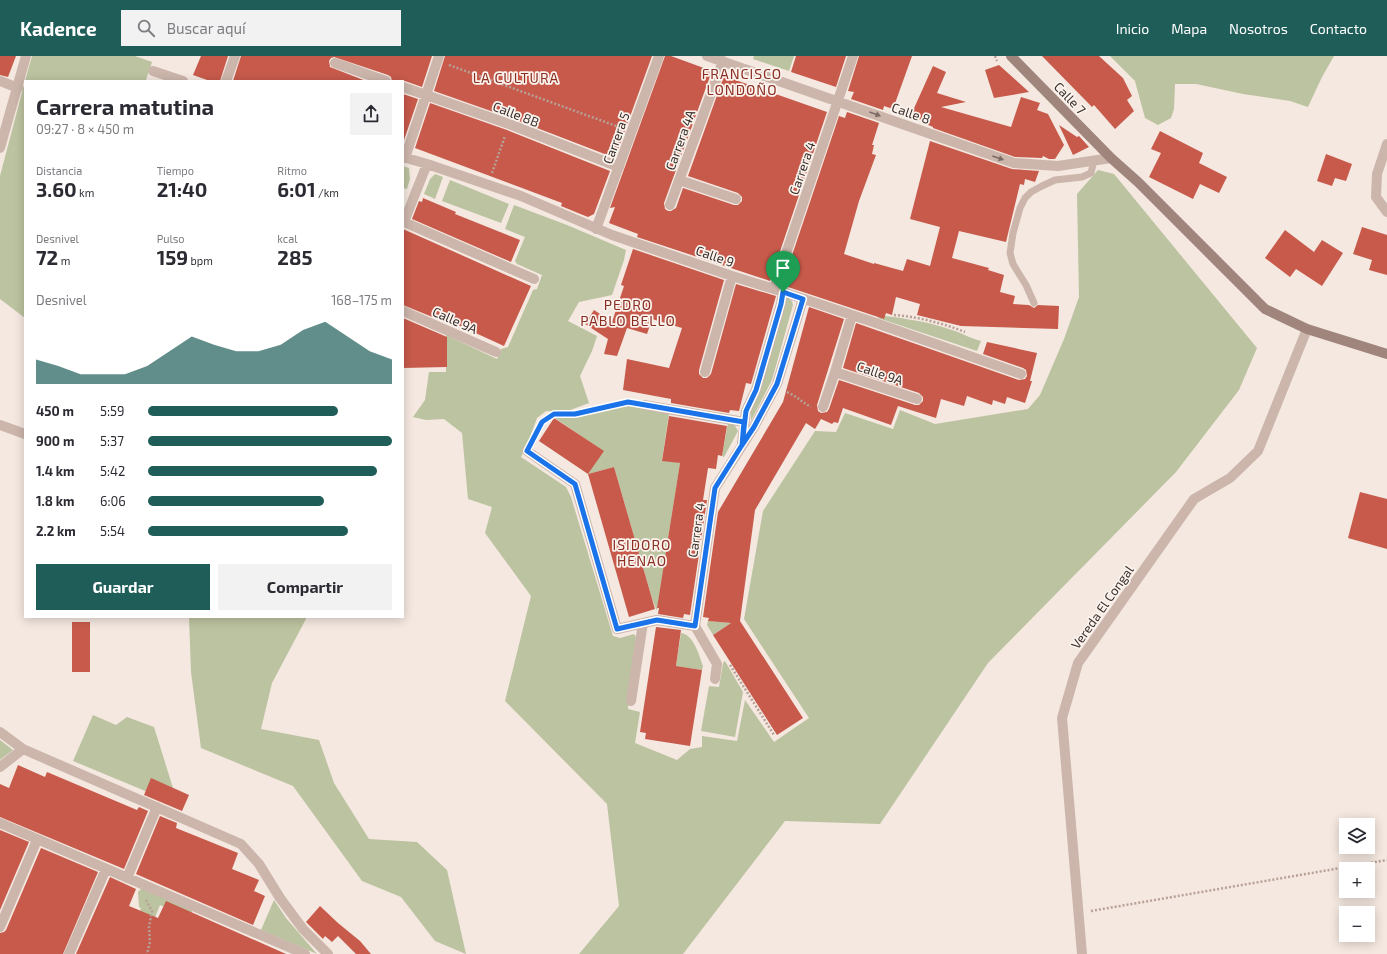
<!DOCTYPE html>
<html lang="es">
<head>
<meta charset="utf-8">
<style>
	body { margin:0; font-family:"Exo 2",sans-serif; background:#f2f2f3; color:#2b2b33; height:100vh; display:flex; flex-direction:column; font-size:15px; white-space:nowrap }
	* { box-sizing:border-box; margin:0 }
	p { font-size:13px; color:#7c7c81 }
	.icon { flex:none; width:22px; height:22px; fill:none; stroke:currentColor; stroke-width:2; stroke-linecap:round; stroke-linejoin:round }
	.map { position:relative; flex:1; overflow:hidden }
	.details { position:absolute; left:24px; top:24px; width:380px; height:538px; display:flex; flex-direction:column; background:#fff; border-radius:0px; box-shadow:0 2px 10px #0003 }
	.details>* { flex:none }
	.fabs { position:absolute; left:1339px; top:762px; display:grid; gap:8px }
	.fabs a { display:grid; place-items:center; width:36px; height:36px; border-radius:0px; background:#fff; box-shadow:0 2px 10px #0003; font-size:20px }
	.pin { position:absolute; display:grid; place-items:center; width:34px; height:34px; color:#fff; margin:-41px -17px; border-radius:50% 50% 50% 0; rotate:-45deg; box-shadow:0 0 4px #0007 }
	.pin .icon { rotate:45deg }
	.round { display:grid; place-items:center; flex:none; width:42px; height:42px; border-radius:0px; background:#f2f2f3 }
	.headline { display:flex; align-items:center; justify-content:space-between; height:68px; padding:0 12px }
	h1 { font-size:22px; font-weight:700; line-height:30px }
	.figures { display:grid; grid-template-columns:repeat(3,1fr); gap:6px; height:68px; padding:4px 12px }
	.figures div { display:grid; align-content:center }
	.figures b { font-size:20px; font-weight:700 }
	.figures small { font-size:11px; font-weight:400 }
	.figures p { font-size:11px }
	.chart { height:112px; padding:8px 12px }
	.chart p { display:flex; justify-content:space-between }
	.chart svg { width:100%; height:72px; margin-top:4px; fill:#1f5d59; opacity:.7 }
	.cta { display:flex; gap:8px; margin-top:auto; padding:8px 12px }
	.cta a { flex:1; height:46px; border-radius:0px; background:#1f5d59; color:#fff; font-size:16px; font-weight:700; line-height:46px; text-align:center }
	.cta a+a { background:#f2f2f3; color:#2b2b33 }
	ul { padding:0 12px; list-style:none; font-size:13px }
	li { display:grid; grid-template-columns:64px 48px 1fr; align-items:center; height:30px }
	li i { height:10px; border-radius:5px; background:#1f5d59 }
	header { display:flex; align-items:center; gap:24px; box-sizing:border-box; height:56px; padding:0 20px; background:#1f5d59; color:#fff }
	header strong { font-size:19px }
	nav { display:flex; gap:22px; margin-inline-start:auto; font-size:14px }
	.search { width:280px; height:36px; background:#f2f2f3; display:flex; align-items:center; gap:10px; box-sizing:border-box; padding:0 14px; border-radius:0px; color:#7c7c81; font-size:15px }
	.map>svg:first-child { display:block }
</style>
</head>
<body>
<header>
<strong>Kadence</strong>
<div class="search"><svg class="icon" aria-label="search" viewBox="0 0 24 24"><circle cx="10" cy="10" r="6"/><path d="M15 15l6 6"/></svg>Buscar aquí</div>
<nav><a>Inicio</a><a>Mapa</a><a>Nosotros</a><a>Contacto</a></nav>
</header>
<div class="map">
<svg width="1387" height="898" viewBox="0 0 1387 898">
	<rect width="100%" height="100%" fill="#f4e8e0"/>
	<path fill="#bcc3a0" d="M32,0H135L152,6L146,24L149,25H25Z
		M754,0H794L789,15L753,3Z
		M1110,0H1334L1322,21L1308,51L1290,45L1243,38L1196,28H1175L1174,53L1171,62L1158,69L1145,62L1135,25Z
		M25,25V262L0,243V120Z
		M403,110L409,112L410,123L407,133L403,132Z
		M1098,114L1114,118L1257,292L1239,334L1176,416L988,607L880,768L785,765L683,898H579L619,850L607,748L505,645L531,540L485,477L492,451L468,443L462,377L444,363L426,364L413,361L425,344L429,316H446V279L497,303L501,293L508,291L533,234L537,233L542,219L517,208L515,205L525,181L505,173L514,149L567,169L626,194L624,204L612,239L579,246L568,265L597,280L592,295L580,320L589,347L565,356L546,355L537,362L527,389L521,401L566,431L571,441L613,580L620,582L634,578L636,581L628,653L640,656L635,687L677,704L690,693L702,691V680L737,685L745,644L774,686L809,662L744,563L763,455L815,375L836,376L845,357L893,373L900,354L935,368L1028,353L1040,339L1064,283L1079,241L1077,138Z
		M435,118L443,121L435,143L424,138L430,123Z
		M450,124L509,148L501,167L442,145Z
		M786,241L792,245L793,249L772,324L751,365V355Z
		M878,259C902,262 925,265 949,273C960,276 969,282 981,285L977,295L878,262Z
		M630,349L669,357L662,404L680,407L657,554L656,553L651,539L614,411L588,418L603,395L555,362L575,361Z
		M728,367L734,368L738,375L724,401L722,400Z
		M189,561H307L272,627L261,673L319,684L334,727L369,783L417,786L447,814L466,898L435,885L401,841L362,825L293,730L201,692L191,616Z
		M708,565L731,567L713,579L707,569Z
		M681,577C694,579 699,599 703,610L702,614L676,610Z
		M725,605L743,636L735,681L701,675L709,630L719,631L723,607Z
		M93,659L116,669L127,661L154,671L173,732L167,744L73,705Z
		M0,684L13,694L0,704Z
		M142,832L192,853V858L190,862L160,849L145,886L140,855L141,852L139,851L138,836Z
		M274,844L286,862L317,898L261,874Z"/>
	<path fill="#c75a4b" d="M0,0H16L8,21L0,19Z
		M201,0H228L220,25H210L193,19Z
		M241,0H432L422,31L405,25H392L391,21L388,19L334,1L331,2L329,5L330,11L366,25H233Z
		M445,0H652L615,102L511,62L434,35Z
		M665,0H671L712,15L664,147L665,153L668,155H671L676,152L683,132L734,149H738L742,145V141L738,137L688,120L724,20L827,56L770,225L637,181L638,178L609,167L615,151L610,152Z
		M796,0H846L836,31L791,16Z
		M859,0H912L893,53L884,50L883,54L851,43L854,36L848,35Z
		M1042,0H1099L1123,22L1132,40L1127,44L1134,55L1115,73L1094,49L1092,51Z
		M999,9L1029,36L994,42L985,14Z
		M933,10L946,16L937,37L966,46L941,51L1011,71L1021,41L1040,47L1037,54L1048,58L1064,89L1055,103H1049L1043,100L1042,102L1015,101L933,72V71L926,68V65L911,61V59Z
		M403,38L418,43L403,87Z
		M430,47L507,74L610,115L594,158L588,161L578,157L561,150L562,147L415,92Z
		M847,56L879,67L872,89H874L872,98L876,99L859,145L844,198L874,208V207L903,215L907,203L930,210L940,171L910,163L930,85L1012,113L1039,115L1035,126L1025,123L1024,129L1020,128L1006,186L959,175L952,202L989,212L988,214L1004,219L1000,236L1015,240L1013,248L1029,249L1034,252L1038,249L1059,250L1058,273L961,270L917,259L920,248L896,241L892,259L886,257L884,263L782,229L839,60L845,62Z
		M1059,69L1077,81L1079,80L1089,91L1073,99Z
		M1160,75L1203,97L1199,107L1227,121L1219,137L1200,128L1193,143L1149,121L1161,97L1151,93Z
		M1326,98L1352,108L1346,125L1335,122L1332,130L1317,125Z
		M423,142L456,156L455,158L520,184L511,206L412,163L419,145L422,146Z
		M1362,171L1387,179V219L1369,214L1372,204L1353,198Z
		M403,173L531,230L504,290L447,264V267L403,249Z
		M1285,174L1314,196L1322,184L1343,197L1322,230L1296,213L1290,221L1265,202Z
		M633,193L724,224L699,314V318L703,322H707L711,318L736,228L776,240L751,328L746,327L739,355L730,354L729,357L671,347V343L623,334L627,303L669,312L682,272L652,263L647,278L627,272L617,300L604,298L608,283L585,268L594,254L612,266L624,230L621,229Z
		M809,251L844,263L817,349L818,355L821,357L827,356L829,353L839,324L915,349H919L923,345V341L919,337L843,312L856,267L1019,324L1025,323L1027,320L1026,314L1023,312L983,298L987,286L1037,297L1030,325H1032L1025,347L1007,341L1005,348L993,344L992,349L967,340L964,350L941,343L936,362L898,350L891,369L843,352L838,367L834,366L832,368L821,363L815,373L806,367L755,454L740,565L803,662L777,679L713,579L731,567L708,565L709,562L703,561L718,456L783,346Z
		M403,262L447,281V311L403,312Z
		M669,360L727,370L722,400L718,399L716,413L708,412L703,444H707L690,559L684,558L683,562L658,558L659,552H657L680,407L662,405Z
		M554,362L604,395L588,418L539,385Z
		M614,411L655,553L629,561L588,418Z
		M1360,436L1387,443V493L1348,482Z
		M72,566H90V616H72Z
		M656,571L681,574L676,610L702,614L690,690L645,683L646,677L640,676Z
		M18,709L45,721L47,716L137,754L139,751L148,755L124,813L0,761V728L9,732Z
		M151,722L189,739L182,755L144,739Z
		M160,760L177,767L176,772L238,797L232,813L259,824L254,835L265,840L253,869L136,818Z
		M0,774L29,786L0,854Z
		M41,792L98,816L63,898H0V877L4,876L6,874Z
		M110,821L136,833L129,850L158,862L166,845L286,898H76Z
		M320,850L338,867L360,885L371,898H356L338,880L332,886L325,880L323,883L306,866Z"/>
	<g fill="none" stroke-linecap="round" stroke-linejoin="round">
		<path stroke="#b8a096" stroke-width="2.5" stroke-dasharray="2 2" stroke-linecap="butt" d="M995,0L997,5
			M449,9L619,71
			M492,117L505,80
			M894,259C919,261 942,267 965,276
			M787,336C796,340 802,346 811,351
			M533,384L542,366L554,359L575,358L628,346L633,347
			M730,609L774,679
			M146,844L152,855L149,871L150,886L147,898
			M1091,855L1387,804"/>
		<path stroke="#ccb6ac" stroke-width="7" d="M1034,247L1026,229L1013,208L1010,197L1013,177L1020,152L1025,142L1031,136L1042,130L1055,124L1082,121L1091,117L1094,104"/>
		<path stroke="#ccb6ac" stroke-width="10" d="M707,0L1014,107L1058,110L1111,102
			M335,7L386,25
			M153,15L183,25
			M0,25L18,32
			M226,25L235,0
			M403,31L509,68L619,111
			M1387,88L1377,118L1376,141L1387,156
			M0,92L26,0
			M403,101L427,108L521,140L612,179L732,220L774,233L873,266L1021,318
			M405,102L439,0
			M427,108L404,166L534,223
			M679,124L736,143
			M670,149L723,5
			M596,173L659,0
			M774,233L853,0
			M403,255L496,296
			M705,316L732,220
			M835,316L917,343
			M644,349L744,366
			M823,351L835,316L852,259
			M0,369L25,378
			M742,387L746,355L756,334L781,248L783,236
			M527,395L575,428L617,573L657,564L695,570L717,608L715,623
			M695,570L715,432L754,371L777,328L803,243
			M631,645L643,567
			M0,676L23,693L241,788L259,808L280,842L303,873L328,898
			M0,711L23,693
			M0,767L305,898
			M127,822L157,751
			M0,871L37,784
			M69,898L106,813
			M1082,898L1062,662L1078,607L1194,443L1230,422L1258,395L1307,273"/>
		<path stroke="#a0857d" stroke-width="10" d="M1011,0L1111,102L1138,126L1265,253L1307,273L1387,298"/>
	</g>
	<defs><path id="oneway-solid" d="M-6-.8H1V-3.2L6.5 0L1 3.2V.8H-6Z"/></defs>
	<g fill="#7c6b65">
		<use href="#oneway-solid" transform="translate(875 58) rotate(20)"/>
		<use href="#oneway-solid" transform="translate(998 102) rotate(19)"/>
	</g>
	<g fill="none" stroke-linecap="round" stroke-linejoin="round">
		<g stroke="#fff" stroke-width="8">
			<path id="route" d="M783,236L781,248L756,334L746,355L742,389L715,432L695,570L657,564L617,573L575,428L527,395L542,366L554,358H575L628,346L744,366L742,389L754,371L777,328L803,243L783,236"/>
		</g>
		<use href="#route" stroke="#1a73e8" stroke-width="5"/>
	</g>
	<g text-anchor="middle" stroke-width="3.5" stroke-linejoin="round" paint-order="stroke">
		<g font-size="13" fill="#3a2e2b" stroke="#fbf3ed">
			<text transform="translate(1070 42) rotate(46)" y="5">Calle 7</text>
			<text transform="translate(911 57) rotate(19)" y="5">Calle 8</text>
			<text transform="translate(516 58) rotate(21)" y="5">Calle 8B</text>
			<text transform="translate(616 82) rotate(-70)" y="5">Carrera 5</text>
			<text transform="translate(680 84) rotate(-70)" y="5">Carrera 4A</text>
			<text transform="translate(802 112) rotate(-71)" y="5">Carrera 4</text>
			<text transform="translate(715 200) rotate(19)" y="5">Calle 9</text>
			<text transform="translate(455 264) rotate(24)" y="5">Calle 9A</text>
			<text transform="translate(880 317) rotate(19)" y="5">Calle 9A</text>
			<text transform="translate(696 474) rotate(-82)" y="5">Carrera 4</text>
			<text transform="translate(1102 551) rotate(-55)" y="5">Vereda El Congal</text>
		</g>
		<g font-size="14" letter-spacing="1" fill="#8a2e23" stroke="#fbf3ed">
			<text x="742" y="23">FRANCISCO<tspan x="742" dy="16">LONDOÑO</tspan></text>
			<text x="516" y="27">LA CULTURA</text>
			<text x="628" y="254">PEDRO<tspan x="628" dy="16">PABLO BELLO</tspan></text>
			<text x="642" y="494">ISIDORO<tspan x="642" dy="16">HENAO</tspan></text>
		</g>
	</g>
</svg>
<div class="fabs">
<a><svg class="icon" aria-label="layers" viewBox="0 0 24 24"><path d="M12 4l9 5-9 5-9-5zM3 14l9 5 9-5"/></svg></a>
<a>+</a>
<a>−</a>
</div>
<div class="pin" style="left:783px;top:236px;background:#1e9e55"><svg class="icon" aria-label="arrive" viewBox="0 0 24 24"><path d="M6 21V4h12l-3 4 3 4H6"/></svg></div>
<section class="details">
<div class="headline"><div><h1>Carrera matutina</h1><p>09:27 · 8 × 450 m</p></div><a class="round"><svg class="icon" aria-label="share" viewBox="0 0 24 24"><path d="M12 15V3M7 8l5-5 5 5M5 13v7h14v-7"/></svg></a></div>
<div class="figures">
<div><p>Distancia</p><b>3.60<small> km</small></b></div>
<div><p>Tiempo</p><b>21:40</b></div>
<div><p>Ritmo</p><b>6:01<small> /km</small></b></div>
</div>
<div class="figures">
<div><p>Desnivel</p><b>72<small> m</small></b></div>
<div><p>Pulso</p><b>159<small> bpm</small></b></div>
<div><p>kcal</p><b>285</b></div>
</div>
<div class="chart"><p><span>Desnivel</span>168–175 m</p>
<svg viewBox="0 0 160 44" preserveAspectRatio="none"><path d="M0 44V29L10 33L20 38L30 38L40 38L50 33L60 24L70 15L80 20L90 24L100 24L110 20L120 11L130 6L140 15L150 24L160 29V44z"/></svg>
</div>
<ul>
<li><b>450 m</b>5:59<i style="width:78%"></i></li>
<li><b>900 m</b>5:37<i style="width:100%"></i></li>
<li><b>1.4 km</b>5:42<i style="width:94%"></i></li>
<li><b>1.8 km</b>6:06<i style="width:72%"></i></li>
<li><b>2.2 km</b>5:54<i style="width:82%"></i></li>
</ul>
<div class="cta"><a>Guardar</a><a>Compartir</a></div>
</section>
</div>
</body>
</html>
